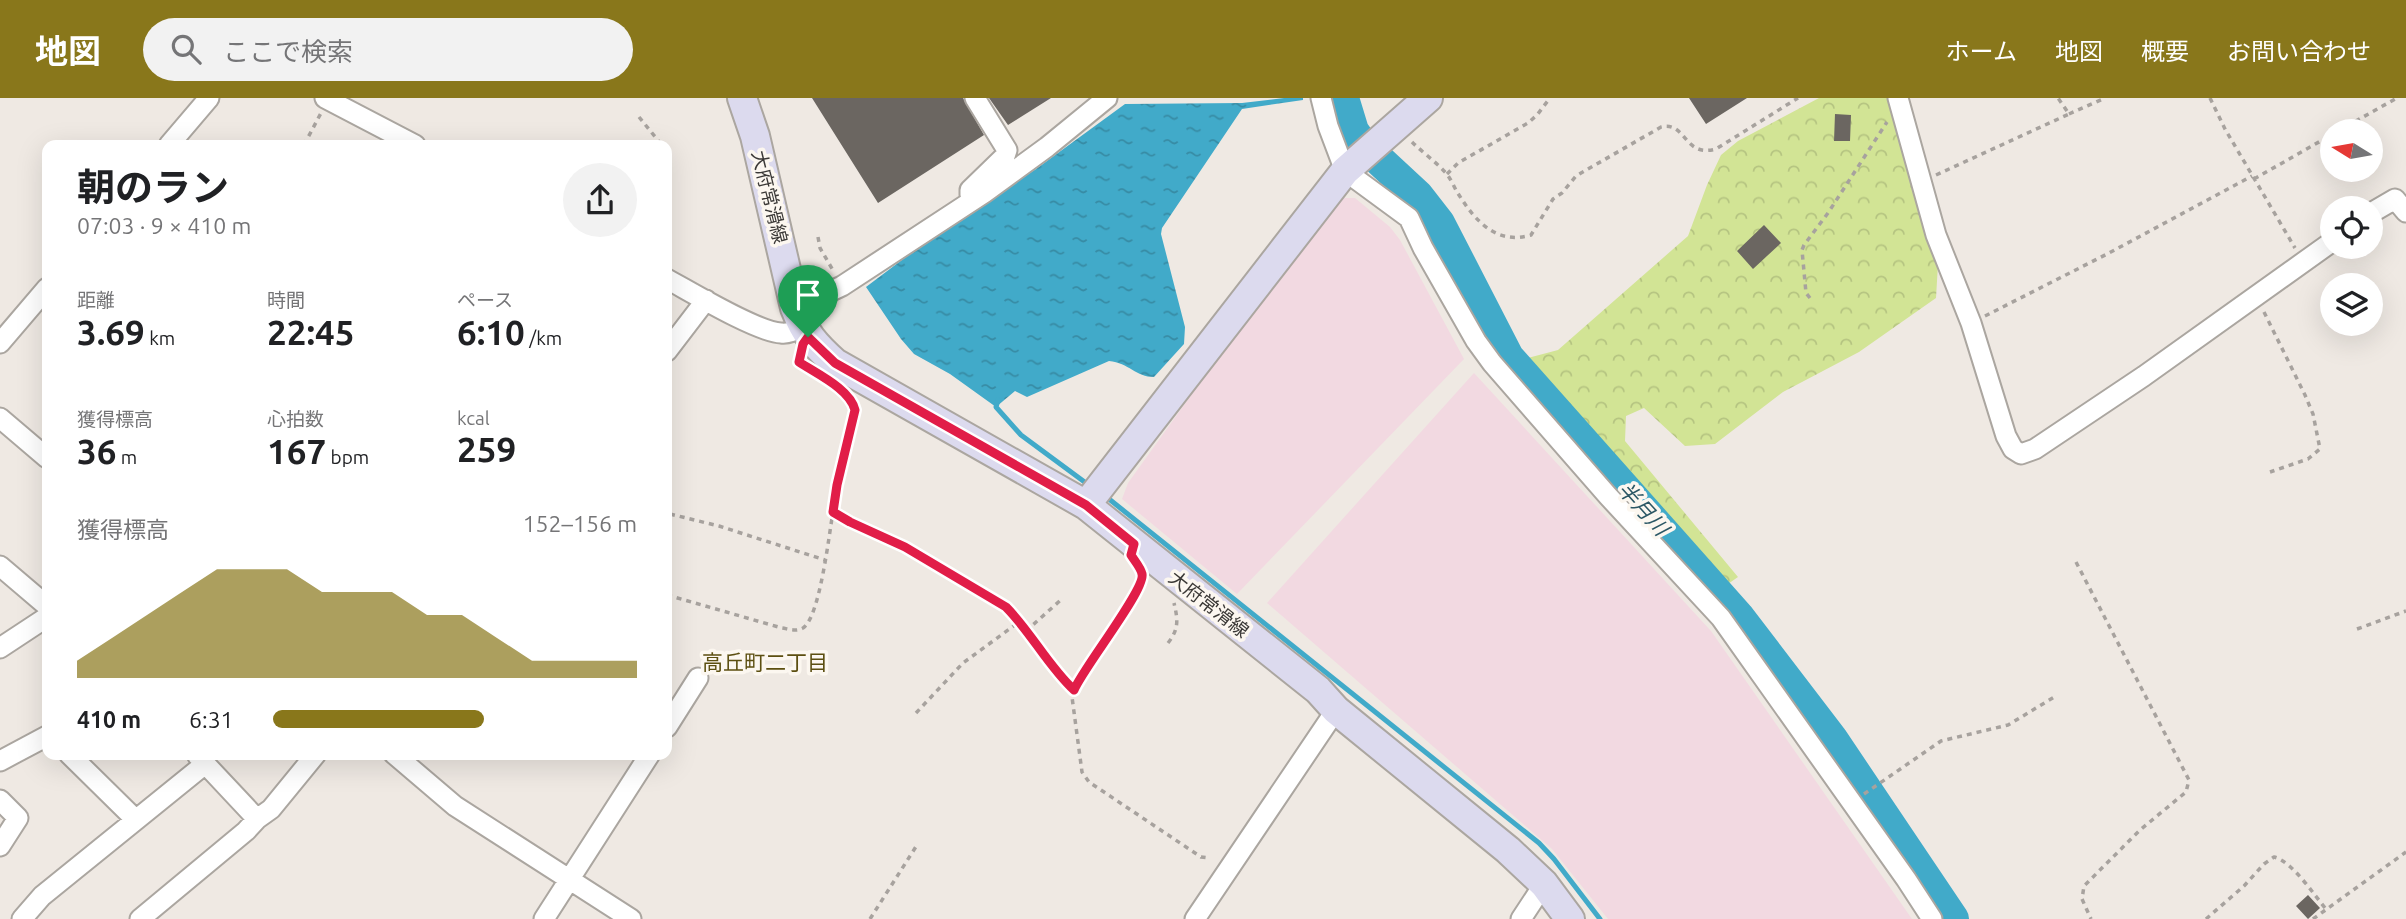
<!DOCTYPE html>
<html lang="ja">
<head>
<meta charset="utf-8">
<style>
	body { margin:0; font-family:Ubuntu,"Noto Sans JP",sans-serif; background:#f2f2f2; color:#202124; height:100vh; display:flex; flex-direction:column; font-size:26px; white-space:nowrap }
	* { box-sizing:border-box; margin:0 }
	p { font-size:23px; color:#757577 }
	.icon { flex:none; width:38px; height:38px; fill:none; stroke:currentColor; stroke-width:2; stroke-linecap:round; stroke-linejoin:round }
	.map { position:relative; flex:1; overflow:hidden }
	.side { position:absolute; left:42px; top:42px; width:630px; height:620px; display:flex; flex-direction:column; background:#fff; border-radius:14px; box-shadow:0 7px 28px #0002 }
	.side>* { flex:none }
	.needle { width:46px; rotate:281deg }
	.fabs { position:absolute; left:2320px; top:21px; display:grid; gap:14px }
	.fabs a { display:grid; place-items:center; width:63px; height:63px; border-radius:50%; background:#fff; box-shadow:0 7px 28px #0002; font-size:35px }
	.pin { position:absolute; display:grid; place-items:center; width:60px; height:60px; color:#fff; margin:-72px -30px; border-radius:50% 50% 50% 0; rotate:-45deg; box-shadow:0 0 7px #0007 }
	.pin .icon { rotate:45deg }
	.round { display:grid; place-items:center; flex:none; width:74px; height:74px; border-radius:37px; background:#f2f2f2 }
	.headline { display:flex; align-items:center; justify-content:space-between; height:119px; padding:0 35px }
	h1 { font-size:38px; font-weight:700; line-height:52px }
	.metrics { display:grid; grid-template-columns:repeat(3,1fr); gap:10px; height:119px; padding:7px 35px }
	.metrics div { display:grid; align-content:center }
	.metrics b { font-size:35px; font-weight:700 }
	.metrics small { font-size:19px; font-weight:400 }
	.metrics p { font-size:19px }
	.chart { height:196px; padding:14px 35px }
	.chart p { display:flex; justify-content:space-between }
	.chart svg { width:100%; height:126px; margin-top:7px; fill:#89771b; opacity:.7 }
	ul { padding:0 35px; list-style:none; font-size:23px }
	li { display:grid; grid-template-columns:112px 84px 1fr; align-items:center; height:52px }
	li i { height:18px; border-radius:9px; background:#89771b }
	header { display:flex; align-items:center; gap:42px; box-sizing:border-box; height:98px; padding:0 35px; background:#89771b; color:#fff }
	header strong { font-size:33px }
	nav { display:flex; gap:38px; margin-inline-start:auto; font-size:24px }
	.search { width:490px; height:63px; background:#f2f2f2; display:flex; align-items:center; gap:18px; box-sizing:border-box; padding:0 24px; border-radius:38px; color:#757577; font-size:26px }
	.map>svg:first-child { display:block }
</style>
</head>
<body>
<header>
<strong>地図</strong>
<div class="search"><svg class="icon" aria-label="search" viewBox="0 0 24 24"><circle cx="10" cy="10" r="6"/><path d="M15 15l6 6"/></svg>ここで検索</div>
<nav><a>ホーム</a><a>地図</a><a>概要</a><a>お問い合わせ</a></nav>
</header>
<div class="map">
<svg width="2406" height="821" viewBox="0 0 2406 821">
	<defs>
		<pattern id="forest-crowns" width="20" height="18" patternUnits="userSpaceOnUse" patternTransform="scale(1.75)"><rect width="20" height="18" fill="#d2e495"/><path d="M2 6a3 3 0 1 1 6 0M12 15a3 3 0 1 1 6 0" fill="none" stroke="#b5c481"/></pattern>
		<pattern id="water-ripples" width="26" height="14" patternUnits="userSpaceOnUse" patternTransform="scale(1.75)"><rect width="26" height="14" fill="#41aac9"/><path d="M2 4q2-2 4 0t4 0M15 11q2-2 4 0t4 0" fill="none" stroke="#378ba4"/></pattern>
	</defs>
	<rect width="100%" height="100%" fill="#efe9e3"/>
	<path fill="#f2d9e1" d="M1343,100H1355L1390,129L1400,142L1464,261L1237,496L1122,401L1128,385L1263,197Z
		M1474,275L1711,533L1912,821H1608L1552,751L1267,505Z"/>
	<path fill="url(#forest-crowns)" d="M1819,0H1890L1938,166L1936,200L1859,254L1783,294L1715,346L1685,348L1644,310L1626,318L1625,343L1738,479L1725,488L1516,263L1558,252L1688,138L1707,87L1721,57L1738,43Z"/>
	<path fill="url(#water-ripples)" d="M1284,0H1303V2L1242,11L1162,130L1161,136L1185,229L1184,246L1154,279C1136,279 1129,265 1109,263L1027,299L1015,293L996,309L950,276L914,256L901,241L866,189L927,143L1036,71L1125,6L1242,5Z"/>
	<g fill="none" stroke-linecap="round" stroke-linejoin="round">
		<path stroke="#41aac9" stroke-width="5" d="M998,302L996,309L1021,337L1090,388
			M1104,397L1539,745L1554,761L1600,821"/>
		<path stroke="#41aac9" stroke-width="32" d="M1343,0L1353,33L1363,47L1418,98L1439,125L1508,259L1738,518L1832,641L1953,821"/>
	</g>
	<path fill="#6b6661" d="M812,0H963L984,37L878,105Z
		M989,0H1051L1008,27Z
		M1689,0H1747L1706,26Z
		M1835,16L1851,17L1850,43H1834Z
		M1764,127L1781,145L1753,171L1737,153Z
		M2308,797L2320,810L2308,821L2296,808Z"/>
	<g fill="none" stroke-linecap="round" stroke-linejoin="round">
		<g stroke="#aba6a0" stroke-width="23">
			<path id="street" d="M325,0L415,47
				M1321,0L1328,28L1345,73L1409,120L1423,150L1476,243L1492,265L1608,398L1721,520L1906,781L1932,821
				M1898,0L1936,137L1971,225L2006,338L2013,351L2021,356L2035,351L2144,278L2333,143
				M169,47L209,0
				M970,97V92L1005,58L1007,52L975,0
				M2371,115L2395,101L2406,114
				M667,181C691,194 757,234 781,235C790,236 795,232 802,228
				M795,210L842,188L984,95L1047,49L1107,0
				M0,245L47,190
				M667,253L706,202
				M0,320L47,360
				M0,468L47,508
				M0,550L47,519
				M667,629L698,580
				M69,656L136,722
				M394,656L455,708L631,821
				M197,657L257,721L271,711L316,656
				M0,663L47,638
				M0,702L18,720L0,748
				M22,821L42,798L205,666
				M140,821L246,733L257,721
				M544,821L650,656
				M1195,821L1336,612
				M1521,821L1544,786"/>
		</g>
		<g stroke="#aba6a0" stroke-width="32">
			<path id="secondary" d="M742,0L755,38L795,210C805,236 815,247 835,265L1086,407L1318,592L1336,612L1508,752L1544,786L1570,821
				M1086,407L1345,73L1428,0"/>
		</g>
		<path stroke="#a7a29e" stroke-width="3.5" stroke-dasharray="5 5" stroke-linecap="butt" d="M2210,0L2225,31L2295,150
			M2069,16L2105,0
			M639,19L661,46L660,47
			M2338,33L2397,0
			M1412,44C1422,54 1435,63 1445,74C1451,80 1454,90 1459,97C1476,124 1497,147 1531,137L1553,101L1562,95L1576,78L1661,29C1687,23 1683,60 1716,51L1798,0
			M304,47L321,15
			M1447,76L1458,65L1528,25L1537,17L1550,0
			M1936,77L2069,16L2058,0
			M2254,81L2333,36
			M818,139L820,150L834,174
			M1810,200L1806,195L1802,152L1804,147L1828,115L1887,24
			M2264,214L2305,297L2313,316L2320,351L2308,361L2270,374
			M1985,218L2109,155L2252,78
			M850,301L855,312L837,387L833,414L850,424L905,449L1005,509C1031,534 1048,567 1075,592
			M670,416L719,428L825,462
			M2076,464L2189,682L2186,694L2140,732L2084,788L2082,801L2091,821
			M1142,481L1121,519L1079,580L1072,599L1082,674L1089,684L1201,759L1209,760
			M667,497L782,530C789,531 796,534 803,530C820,519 829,436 833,414
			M2357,531L2406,513
			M1026,533L1063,500
			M1168,545C1179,531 1178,522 1174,505
			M916,615L963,565L1019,524
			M1864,696L1941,643L2008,627L2056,598
			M870,821L917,747
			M2206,821L2244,788L2264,766L2274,759C2292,763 2314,797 2326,811
			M2313,821L2406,754"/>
		<use href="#street" stroke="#fff" stroke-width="19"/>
		<use href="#secondary" stroke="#dcdaee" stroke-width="28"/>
	</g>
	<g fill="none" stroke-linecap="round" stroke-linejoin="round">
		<g stroke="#fff" stroke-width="14">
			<path id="route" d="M808,239L835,265L1086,407L1134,446L1131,457C1134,462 1141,470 1142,476C1146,491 1083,570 1074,592C1048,568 1031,534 1006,509L905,449L850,424L833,414L837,387L855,312C850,291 817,276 799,264L803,246Z"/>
		</g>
		<use href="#route" stroke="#e11d48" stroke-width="9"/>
	</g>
	<g text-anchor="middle" stroke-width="7" stroke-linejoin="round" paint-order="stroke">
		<g font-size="19" fill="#3a3836" stroke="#fcf7f0">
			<text transform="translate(770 99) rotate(76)" y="7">大府常滑線</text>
			<text transform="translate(1209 506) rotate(38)" y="7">大府常滑線</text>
		</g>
		<g font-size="21" font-style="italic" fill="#2b5765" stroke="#fcf7f0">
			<text transform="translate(1643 411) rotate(48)" y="7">半月川</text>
		</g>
		<g font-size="21" fill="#5c4f11" stroke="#fcf7f0">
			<text x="765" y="572">高丘町二丁目</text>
		</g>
	</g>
</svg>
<div class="fabs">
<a><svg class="needle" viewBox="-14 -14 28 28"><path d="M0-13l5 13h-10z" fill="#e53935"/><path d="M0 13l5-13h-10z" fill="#757577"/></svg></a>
<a><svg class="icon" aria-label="locate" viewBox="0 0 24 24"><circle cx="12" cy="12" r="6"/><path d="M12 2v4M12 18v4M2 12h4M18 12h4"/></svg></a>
<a><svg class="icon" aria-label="layers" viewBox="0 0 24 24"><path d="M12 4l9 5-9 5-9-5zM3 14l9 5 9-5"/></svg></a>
</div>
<div class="pin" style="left:808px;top:239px;background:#1e9e55"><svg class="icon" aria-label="arrive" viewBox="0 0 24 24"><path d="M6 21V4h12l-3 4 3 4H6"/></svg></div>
<section class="side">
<div class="headline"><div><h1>朝のラン</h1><p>07:03 · 9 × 410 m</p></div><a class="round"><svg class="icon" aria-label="share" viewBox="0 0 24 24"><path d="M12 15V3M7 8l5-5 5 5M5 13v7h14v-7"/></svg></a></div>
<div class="metrics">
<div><p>距離</p><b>3.69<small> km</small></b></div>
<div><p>時間</p><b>22:45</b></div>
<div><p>ペース</p><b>6:10<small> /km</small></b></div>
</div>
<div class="metrics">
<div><p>獲得標高</p><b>36<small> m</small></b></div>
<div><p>心拍数</p><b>167<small> bpm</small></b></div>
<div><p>kcal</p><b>259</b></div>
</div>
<div class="chart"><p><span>獲得標高</span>152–156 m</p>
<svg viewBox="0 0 160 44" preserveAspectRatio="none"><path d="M0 44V38L10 30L20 22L30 14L40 6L50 6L60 6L70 14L80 14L90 14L100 22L110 22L120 30L130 38L140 38L150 38L160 38V44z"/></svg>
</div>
<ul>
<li><b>410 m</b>6:31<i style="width:58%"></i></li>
</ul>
</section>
</div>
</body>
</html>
